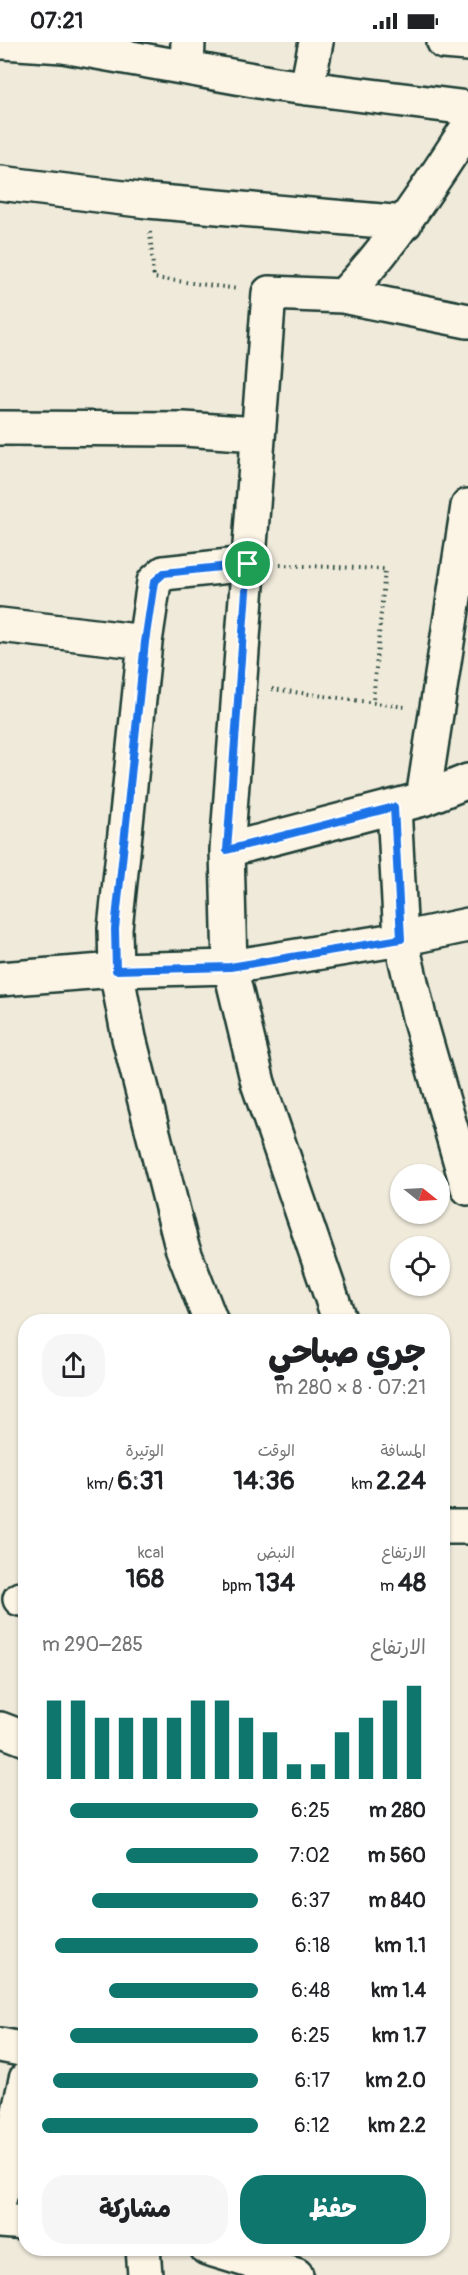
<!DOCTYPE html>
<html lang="ar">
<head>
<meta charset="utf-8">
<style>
	body { margin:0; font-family:Pangolin,"Playpen Sans Arabic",sans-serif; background:#f6f6f6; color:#202124; direction:rtl; height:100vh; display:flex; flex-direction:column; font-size:22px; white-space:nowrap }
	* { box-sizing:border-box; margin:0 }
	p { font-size:20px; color:#757577 }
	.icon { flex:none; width:33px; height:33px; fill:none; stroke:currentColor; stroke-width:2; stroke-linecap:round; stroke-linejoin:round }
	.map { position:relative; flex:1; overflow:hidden; direction:ltr }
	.sheet { position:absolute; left:18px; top:1272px; width:432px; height:942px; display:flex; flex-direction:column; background:#fff; border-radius:24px; box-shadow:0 2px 4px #0004; direction:rtl }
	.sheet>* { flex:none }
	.needle { width:39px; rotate:108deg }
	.fabs { position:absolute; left:390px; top:1122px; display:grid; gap:12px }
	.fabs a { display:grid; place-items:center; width:60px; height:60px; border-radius:50%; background:#fff; box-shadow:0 2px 4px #0004; font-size:30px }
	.pin { position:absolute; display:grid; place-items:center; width:51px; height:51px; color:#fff; margin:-26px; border:3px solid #fff; border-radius:50%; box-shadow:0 2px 6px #0007 }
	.round { display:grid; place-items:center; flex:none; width:63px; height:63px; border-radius:24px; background:#f6f6f6 }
	.summary { display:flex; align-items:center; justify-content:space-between; height:102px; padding:0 24px }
	h1 { font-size:33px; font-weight:800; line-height:45px }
	.stats { display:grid; grid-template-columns:repeat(3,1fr); gap:9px; height:102px; padding:6px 24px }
	.stats div { display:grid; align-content:center }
	.stats b { font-size:26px; font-weight:800 }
	.stats small { font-size:16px; font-weight:400 }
	.stats p { font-size:16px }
	.chart { height:168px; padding:12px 24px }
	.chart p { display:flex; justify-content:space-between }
	.chart svg { width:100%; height:108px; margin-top:6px; stroke:#0f766e; stroke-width:6 }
	.button { display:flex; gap:12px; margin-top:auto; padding:12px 24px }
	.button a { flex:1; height:69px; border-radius:24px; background:#0f766e; color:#fff; font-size:24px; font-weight:800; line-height:69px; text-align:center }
	.button a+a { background:#f6f6f6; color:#202124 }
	ul { padding:0 24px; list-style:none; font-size:20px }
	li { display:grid; grid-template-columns:96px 72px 1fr; align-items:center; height:45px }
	li i { height:15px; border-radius:8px; background:#0f766e }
	.status { display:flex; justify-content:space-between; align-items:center; height:42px; padding:0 30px; background:#fff; direction:ltr }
	.status svg { height:16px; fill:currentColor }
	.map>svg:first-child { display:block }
</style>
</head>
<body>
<div class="status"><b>07:21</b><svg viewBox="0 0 49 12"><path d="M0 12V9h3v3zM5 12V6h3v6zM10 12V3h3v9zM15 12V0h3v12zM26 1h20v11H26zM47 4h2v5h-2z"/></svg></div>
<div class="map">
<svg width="468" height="2233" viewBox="0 0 468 2233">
	<rect width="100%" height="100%" fill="#efeada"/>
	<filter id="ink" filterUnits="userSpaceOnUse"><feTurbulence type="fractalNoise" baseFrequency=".0167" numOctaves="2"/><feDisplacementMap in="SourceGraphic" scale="12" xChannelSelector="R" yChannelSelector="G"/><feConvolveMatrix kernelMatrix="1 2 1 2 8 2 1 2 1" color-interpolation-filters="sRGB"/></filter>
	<g filter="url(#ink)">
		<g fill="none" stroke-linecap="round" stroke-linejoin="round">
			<g stroke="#1f3d34" stroke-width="38">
				<path id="street" d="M3,0L63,4L187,26
					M188,0L187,26L275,42L468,66
					M444,0L468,2
					M307,46L316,0
					M0,141L148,159L405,181
					M343,254C392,203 429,145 468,85
					M0,386L184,387L257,392
					M0,583L145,600
					M423,757L468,464
					M394,765L401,897L420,979L468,1146
					M227,808L423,757L468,739
					M0,937L116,928L230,925L401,897L468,883
					M211,1280L182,1205L129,996L116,928L115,887L145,600L154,540L164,531L248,522
					M340,1280L258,1041L230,925L227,808L269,251L343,254L468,279
					M442,1485H468
					M20,1557L26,1556
					M0,1687L26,1697
					M0,2003L26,2008
					M0,2155L26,2037
					M0,2179L26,2181
					M143,2206L145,2233
					M207,2206L296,2233"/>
			</g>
			<path stroke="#1f3d34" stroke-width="4" stroke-dasharray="1.5 4.5" stroke-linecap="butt" d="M150,190L154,236L238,247
				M280,523L385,527L373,659
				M272,647L405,665"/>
			<use href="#street" stroke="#fcf5e5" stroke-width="33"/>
		</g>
	</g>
	<g fill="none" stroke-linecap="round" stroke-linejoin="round" filter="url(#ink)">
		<g stroke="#fff" stroke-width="12">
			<path id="route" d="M248,522L227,808L394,765L401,897L230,925L116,928L115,887L145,600L154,540L164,531Z"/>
		</g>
		<use href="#route" stroke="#1a73e8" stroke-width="8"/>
	</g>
</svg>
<div class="fabs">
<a><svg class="needle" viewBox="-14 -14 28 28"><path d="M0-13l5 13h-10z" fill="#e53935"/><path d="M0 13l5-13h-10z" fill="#757577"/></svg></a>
<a><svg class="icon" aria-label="locate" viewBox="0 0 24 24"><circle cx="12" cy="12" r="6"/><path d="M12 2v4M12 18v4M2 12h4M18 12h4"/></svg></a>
</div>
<div class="pin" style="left:248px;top:522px;background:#1e9e55"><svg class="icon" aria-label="arrive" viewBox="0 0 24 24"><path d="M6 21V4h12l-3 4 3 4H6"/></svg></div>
<section class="sheet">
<div class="summary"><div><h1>جري صباحي</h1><p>07:21 · 8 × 280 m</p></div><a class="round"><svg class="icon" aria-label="share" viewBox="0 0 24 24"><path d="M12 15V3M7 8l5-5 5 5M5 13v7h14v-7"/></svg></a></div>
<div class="stats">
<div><p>المسافة</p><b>2.24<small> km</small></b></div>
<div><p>الوقت</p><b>14:36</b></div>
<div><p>الوتيرة</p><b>6:31<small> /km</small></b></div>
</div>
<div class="stats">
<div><p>الارتفاع</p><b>48<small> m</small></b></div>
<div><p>النبض</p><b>134<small> bpm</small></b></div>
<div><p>kcal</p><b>168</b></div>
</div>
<div class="chart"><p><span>الارتفاع</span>285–290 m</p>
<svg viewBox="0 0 160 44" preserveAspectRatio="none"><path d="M5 44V12M15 44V12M25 44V19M35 44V19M45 44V19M55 44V19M65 44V12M75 44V12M85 44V19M95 44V25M105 44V38M115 44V38M125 44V25M135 44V19M145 44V12M155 44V6"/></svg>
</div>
<ul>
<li><b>280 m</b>6:25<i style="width:87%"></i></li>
<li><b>560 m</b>7:02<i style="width:61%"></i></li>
<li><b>840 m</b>6:37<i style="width:77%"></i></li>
<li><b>1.1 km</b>6:18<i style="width:94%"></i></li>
<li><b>1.4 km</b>6:48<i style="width:69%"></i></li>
<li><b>1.7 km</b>6:25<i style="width:87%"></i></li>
<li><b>2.0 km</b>6:17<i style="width:95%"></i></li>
<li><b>2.2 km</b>6:12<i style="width:100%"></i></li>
</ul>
<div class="button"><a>حفظ</a><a>مشاركة</a></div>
</section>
</div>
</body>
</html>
